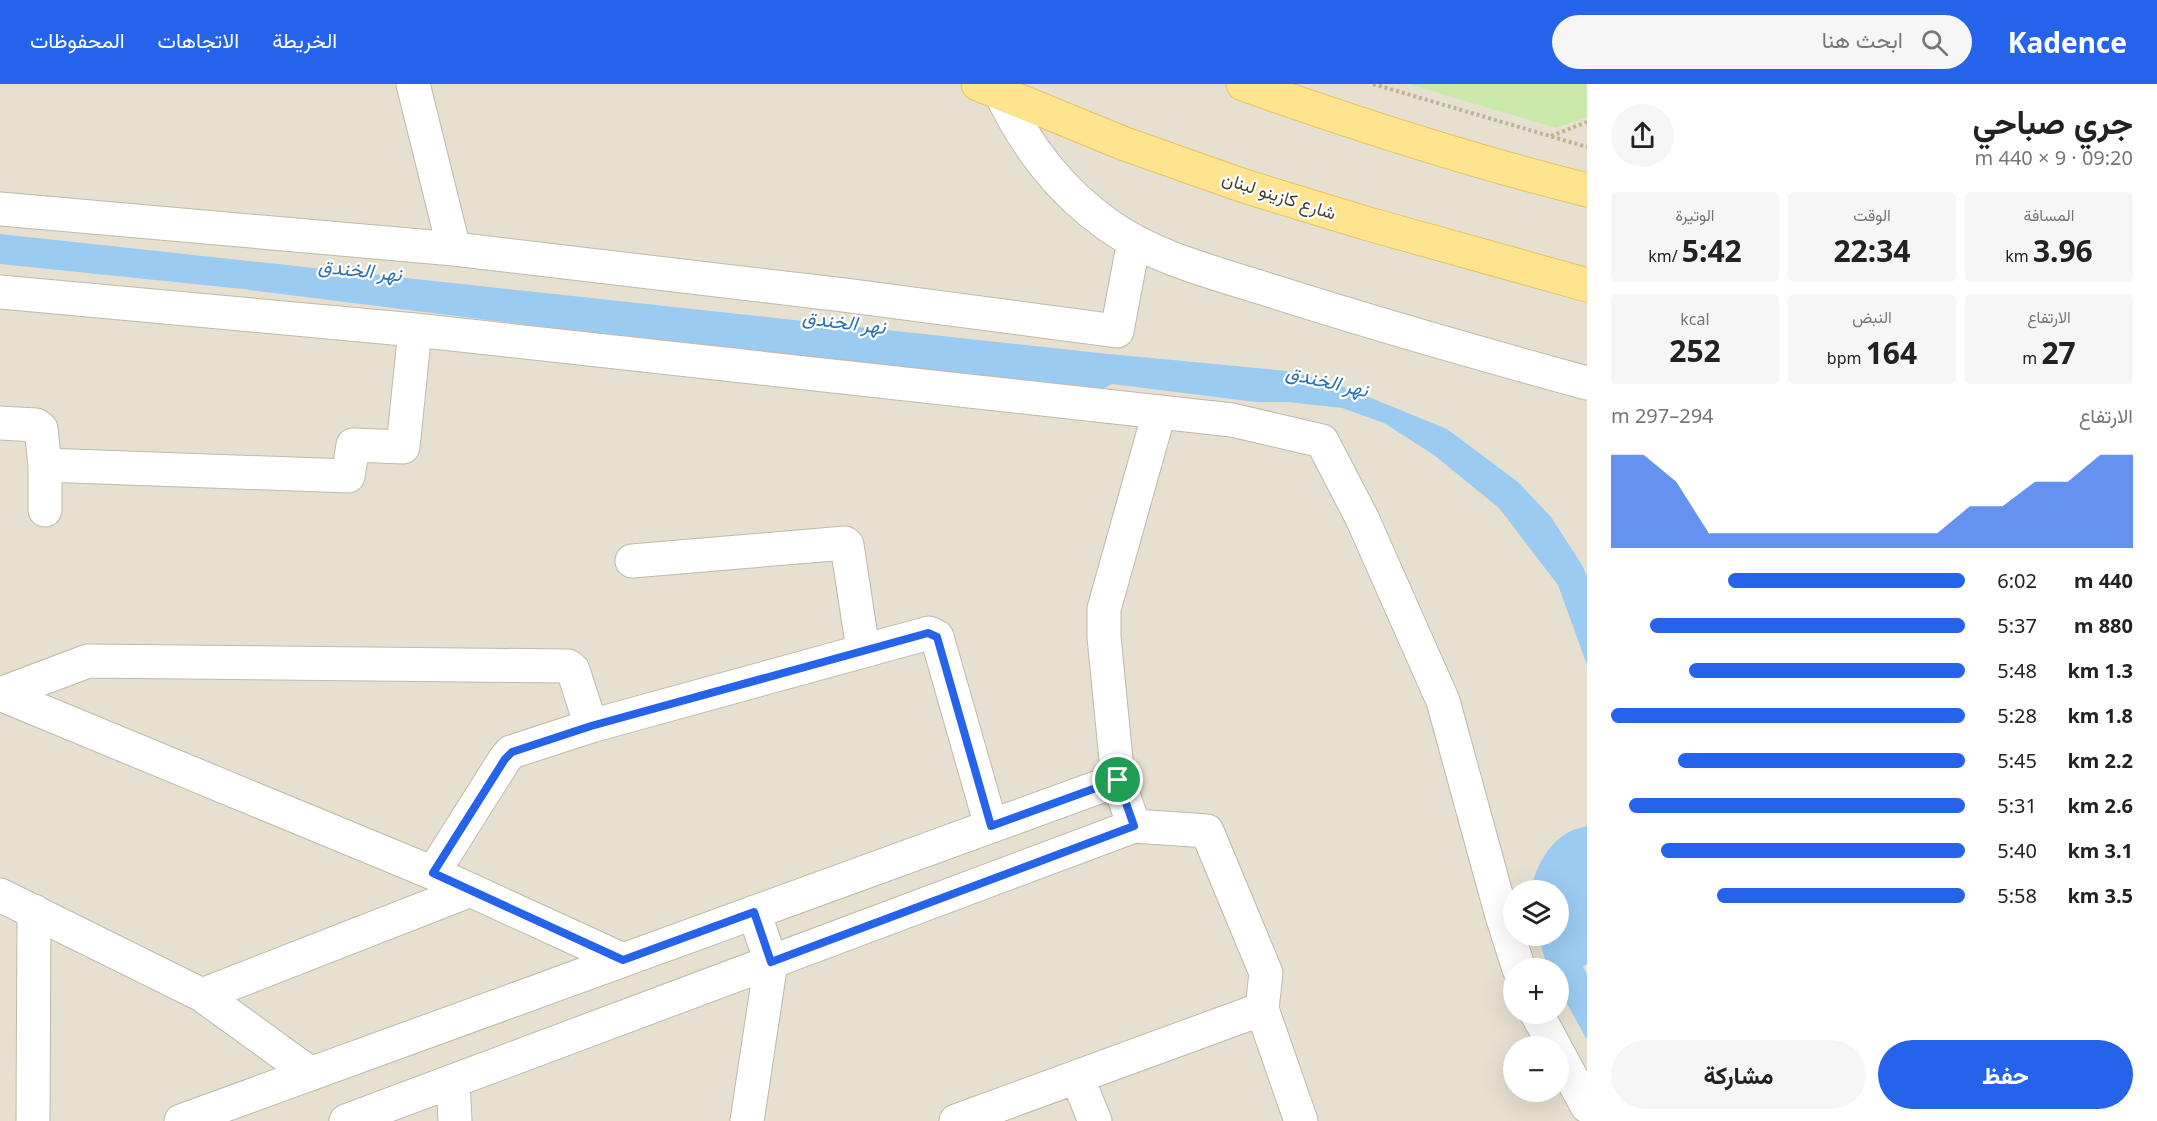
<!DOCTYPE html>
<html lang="ar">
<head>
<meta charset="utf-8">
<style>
	body { margin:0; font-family:"Noto Sans",Vazirmatn,sans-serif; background:#f6f6f6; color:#222; direction:rtl; height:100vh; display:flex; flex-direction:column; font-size:22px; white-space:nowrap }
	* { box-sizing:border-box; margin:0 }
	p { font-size:20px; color:#767676 }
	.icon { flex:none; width:33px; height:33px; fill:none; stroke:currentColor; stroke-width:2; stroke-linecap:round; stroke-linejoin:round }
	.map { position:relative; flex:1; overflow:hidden; direction:ltr }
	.sheet { display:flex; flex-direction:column; background:#fff; width:570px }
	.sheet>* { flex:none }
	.fabs { position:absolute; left:1503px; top:796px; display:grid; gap:12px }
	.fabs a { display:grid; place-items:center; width:66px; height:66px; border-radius:50%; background:#fff; box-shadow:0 6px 24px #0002; font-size:30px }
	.pin { position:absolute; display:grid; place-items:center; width:51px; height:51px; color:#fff; margin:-26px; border:3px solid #fff; border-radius:50%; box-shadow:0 2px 6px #0007 }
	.round { display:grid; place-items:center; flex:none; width:63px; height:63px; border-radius:32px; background:#f6f6f6 }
	.headline { display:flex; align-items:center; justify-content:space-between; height:102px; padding:0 24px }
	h1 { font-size:33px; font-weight:700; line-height:45px }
	.stats { display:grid; grid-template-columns:repeat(3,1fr); gap:9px; height:102px; padding:6px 24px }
	.stats div { display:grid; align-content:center; border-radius:6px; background:#f6f6f6; text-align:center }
	.stats b { font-size:30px; font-weight:700 }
	.stats small { font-size:16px; font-weight:400 }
	.stats p { font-size:16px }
	.chart { height:168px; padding:12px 24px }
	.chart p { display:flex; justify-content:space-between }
	.chart svg { width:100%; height:108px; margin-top:6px; fill:#2563eb; opacity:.7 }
	.action { display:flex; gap:12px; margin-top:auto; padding:12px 24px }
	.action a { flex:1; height:69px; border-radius:36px; background:#2563eb; color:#fff; font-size:24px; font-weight:700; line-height:69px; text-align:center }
	.action a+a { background:#f6f6f6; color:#222 }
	ul { padding:0 24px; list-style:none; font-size:20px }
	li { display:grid; grid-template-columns:96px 72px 1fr; align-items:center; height:45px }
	li i { height:15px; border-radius:8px; background:#2563eb }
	header { display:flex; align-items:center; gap:36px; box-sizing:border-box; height:84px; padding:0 30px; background:#2563eb; color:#fff }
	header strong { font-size:28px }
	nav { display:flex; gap:33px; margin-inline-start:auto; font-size:21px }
	.search { width:420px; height:54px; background:#f6f6f6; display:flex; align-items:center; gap:15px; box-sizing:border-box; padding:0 21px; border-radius:33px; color:#767676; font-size:22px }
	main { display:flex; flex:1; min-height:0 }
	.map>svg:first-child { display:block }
</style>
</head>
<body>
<header>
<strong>Kadence</strong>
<div class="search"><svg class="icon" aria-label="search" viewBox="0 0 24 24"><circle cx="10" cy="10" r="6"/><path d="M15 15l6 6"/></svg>ابحث هنا</div>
<nav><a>الخريطة</a><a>الاتجاهات</a><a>المحفوظات</a></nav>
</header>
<main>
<section class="sheet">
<div class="headline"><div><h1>جري صباحي</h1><p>09:20 · 9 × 440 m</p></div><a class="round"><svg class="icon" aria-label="share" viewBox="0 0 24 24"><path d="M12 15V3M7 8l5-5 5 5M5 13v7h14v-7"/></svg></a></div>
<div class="stats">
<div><p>المسافة</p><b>3.96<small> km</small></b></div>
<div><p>الوقت</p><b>22:34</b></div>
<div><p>الوتيرة</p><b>5:42<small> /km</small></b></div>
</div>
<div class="stats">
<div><p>الارتفاع</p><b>27<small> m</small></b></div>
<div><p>النبض</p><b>164<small> bpm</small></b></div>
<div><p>kcal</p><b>252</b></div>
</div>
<div class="chart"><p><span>الارتفاع</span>294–297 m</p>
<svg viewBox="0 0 160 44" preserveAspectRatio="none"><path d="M0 44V6L10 6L20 17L30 38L40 38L50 38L60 38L70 38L80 38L90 38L100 38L110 27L120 27L130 17L140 17L150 6L160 6V44z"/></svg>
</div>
<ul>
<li><b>440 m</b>6:02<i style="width:67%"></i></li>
<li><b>880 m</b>5:37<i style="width:89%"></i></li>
<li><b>1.3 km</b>5:48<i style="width:78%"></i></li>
<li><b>1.8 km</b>5:28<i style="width:100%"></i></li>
<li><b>2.2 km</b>5:45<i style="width:81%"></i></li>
<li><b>2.6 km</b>5:31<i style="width:95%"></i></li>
<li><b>3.1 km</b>5:40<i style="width:86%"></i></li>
<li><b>3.5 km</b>5:58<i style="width:70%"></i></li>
</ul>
<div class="action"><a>حفظ</a><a>مشاركة</a></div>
</section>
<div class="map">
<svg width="1587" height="1037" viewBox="0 0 1587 1037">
	<rect width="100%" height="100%" fill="#f2eee3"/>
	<path fill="#e6e0d1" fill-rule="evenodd" d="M0,0H1587V1037H0ZM1514,807H1558V852H1514ZM1514,885H1558V930H1514ZM1514,963H1558V1008H1514Z"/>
	<path fill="#c9e8aa" d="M1408,0H1587V33L1556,44Z"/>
	<path fill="#9ccbf1" d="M0,150L1099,269L1287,287L1334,299L1447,345L1518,398L1551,433L1582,481L1587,492V581L1558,501L1499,424L1434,371L1384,339L1342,324L1287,318H1256L1112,300L1097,308L756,270L243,205L0,180Z
		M1587,742V880L1583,882L1587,891V956L1559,905L1558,885H1548L1538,852H1558V807H1532C1533,786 1549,758 1569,748C1574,745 1581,744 1587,742Z"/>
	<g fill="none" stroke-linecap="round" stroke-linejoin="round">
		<g stroke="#c0b9a8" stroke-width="35">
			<path id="minor" d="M413,0L454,165
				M1000,8C1026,62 1059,106 1108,141C1156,175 1216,189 1272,207C1376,240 1481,270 1587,299
				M0,125L454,165L844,211L1117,247L1134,157
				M0,208L415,246L1232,336L1322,357L1362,434L1443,617L1502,832L1519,885
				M0,339L36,341L41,345L45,381V426
				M45,381L348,392L353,361L403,363L415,246
				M632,477L845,459L847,461L863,566
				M0,610L433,789L623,876
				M0,610L88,577L568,582L573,586L591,642
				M1134,742L1118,696L1104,553V525L1159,329
				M433,789L505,675L511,668L591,642L929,549L937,553L991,742
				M0,811L202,911L311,990
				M202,911L471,806
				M1537,930L1555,963
				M1558,969L1587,1022
				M1077,993L1095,1037
				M453,997L455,1037
				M33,1037L34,827
				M181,1037L1118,696
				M346,1037L1134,742L1207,747L1266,889L1262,925L1301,1037
				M747,1037L771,878L754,828
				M956,1037L1262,925"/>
		</g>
		<g stroke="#e6c35d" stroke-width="35">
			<path id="major" d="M978,0L1125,60L1244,102L1365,139L1587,201
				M1243,0C1356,40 1471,77 1587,106"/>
		</g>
		<path stroke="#bfb396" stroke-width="4" stroke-dasharray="3 3" stroke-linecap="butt" d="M1373,0L1587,63
			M1551,52L1587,38"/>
		<use href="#minor" stroke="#fff" stroke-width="33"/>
		<use href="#major" stroke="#ffe48f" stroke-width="33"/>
	</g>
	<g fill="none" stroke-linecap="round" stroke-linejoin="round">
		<g stroke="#fff" stroke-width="12">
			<path id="route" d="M928,549L937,553L991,742L1118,696L1134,742L771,878L754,828L623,876L433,789L505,675L512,668L591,642Z"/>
		</g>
		<use href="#route" stroke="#2563eb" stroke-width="8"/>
	</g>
	<g text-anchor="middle" stroke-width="4.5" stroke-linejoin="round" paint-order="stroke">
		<g font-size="18" fill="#443e33" stroke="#fff">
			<text transform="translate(1279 112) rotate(18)" y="6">شارع كازينو لبنان</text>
		</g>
		<g font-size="20" font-style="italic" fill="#2b72b1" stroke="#fff">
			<text transform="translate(360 186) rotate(6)" y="7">نهر الخندق</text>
			<text transform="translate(844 238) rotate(7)" y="7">نهر الخندق</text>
			<text transform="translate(1327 297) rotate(13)" y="7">نهر الخندق</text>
		</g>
	</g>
</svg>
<div class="fabs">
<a><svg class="icon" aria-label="layers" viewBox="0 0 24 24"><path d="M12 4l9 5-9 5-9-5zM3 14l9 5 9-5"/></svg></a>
<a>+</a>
<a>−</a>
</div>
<div class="pin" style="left:1118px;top:696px;background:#1e9e55"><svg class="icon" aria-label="arrive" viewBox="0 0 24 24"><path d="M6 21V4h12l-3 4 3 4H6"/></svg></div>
</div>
</main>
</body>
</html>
